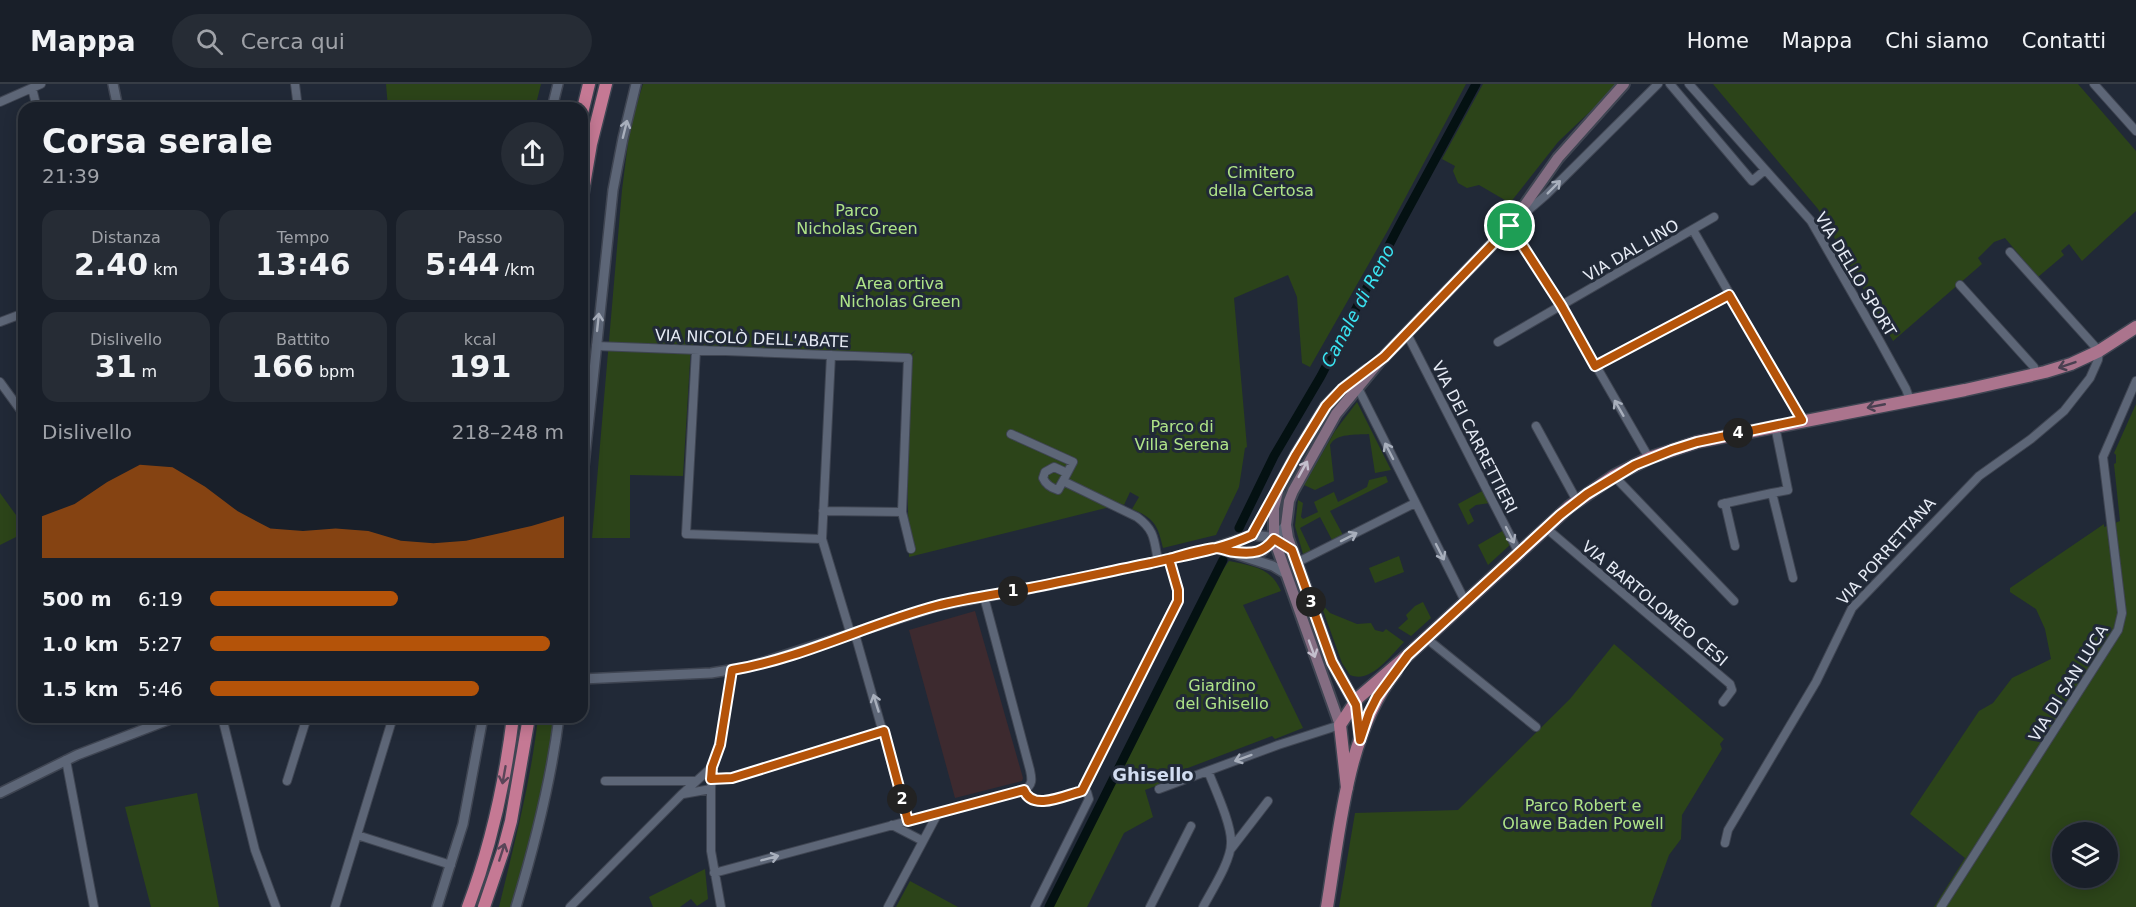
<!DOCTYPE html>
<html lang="it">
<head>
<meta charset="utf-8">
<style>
	body { margin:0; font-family:"DejaVu Sans",sans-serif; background:#262c35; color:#f1f3f6; height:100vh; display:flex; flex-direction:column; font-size:22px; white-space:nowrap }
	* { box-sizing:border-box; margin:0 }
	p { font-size:20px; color:#9fa2a8 }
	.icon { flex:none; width:33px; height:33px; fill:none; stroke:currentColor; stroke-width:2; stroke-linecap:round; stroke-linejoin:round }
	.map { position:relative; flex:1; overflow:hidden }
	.details { position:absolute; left:18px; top:18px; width:570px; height:621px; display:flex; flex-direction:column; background:#191f29; border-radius:18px; box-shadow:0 3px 15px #0003,0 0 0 2px #373d46 }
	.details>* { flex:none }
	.buttons { position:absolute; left:2052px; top:738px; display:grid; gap:12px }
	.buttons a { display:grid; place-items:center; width:66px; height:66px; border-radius:50%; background:#191f29; box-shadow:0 3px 15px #0003,0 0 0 2px #373d46; font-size:30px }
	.pin { position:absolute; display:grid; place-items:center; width:51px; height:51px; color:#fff; margin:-26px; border:3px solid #fff; border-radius:50%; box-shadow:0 2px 6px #0007 }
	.km { position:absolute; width:30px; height:30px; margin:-15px; border-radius:50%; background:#222; color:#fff; font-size:16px; line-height:30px; text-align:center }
	.round { display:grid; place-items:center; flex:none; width:63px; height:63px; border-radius:32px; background:#262c35 }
	.headline { display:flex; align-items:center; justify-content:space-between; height:102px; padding:0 24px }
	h1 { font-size:33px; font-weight:700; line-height:45px }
	.figures { display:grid; grid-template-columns:repeat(3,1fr); gap:9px; height:102px; padding:6px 24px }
	.figures div { display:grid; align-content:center; border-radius:15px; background:#262c35; text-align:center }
	.figures b { font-size:30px; font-weight:700 }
	.figures small { font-size:16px; font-weight:400 }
	.figures p { font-size:16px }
	.chart { height:168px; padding:12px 24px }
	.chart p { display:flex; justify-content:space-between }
	.chart svg { width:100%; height:108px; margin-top:6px; fill:#b45309; opacity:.7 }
	ul { padding:0 24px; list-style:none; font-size:20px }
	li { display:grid; grid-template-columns:96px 72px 1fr; align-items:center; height:45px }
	li i { height:15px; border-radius:8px; background:#b45309 }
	header { display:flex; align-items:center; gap:36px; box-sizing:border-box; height:84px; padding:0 30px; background:#191f29; border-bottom:2px solid #373d46 }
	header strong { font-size:28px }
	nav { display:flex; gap:33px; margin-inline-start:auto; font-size:21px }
	.search { width:420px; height:54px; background:#262c35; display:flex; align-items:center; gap:15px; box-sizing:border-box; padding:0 21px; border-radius:33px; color:#9fa2a8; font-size:22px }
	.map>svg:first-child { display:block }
</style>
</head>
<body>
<header>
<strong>Mappa</strong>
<div class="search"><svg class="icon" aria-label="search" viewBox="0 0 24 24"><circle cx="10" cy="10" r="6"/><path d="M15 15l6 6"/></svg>Cerca qui</div>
<nav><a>Home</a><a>Mappa</a><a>Chi siamo</a><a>Contatti</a></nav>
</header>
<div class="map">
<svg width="2136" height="823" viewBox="0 0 2136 823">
	<rect width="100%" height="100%" fill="#212937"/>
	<path fill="#3d2a2f" d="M975,527L1023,694L1022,697L955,714L909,546Z"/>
	<path fill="#2c4419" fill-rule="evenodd" d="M386,0H541L535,24H388Z
		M643,0H1466L1388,146L1310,283L1302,279L1297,213L1288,191L1234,214L1247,363L1245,364L1239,403L1216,451L1163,464C1158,441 1154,434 1132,425L1139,413L1130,408L1124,421L1122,420L909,473L906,331L908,274L916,266L908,272L691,261L683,392L630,391V454H592L622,106L630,43Z
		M1483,0H1619L1558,58L1510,119L1479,101L1467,104L1458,99L1453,87L1455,82L1442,75Z
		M1713,0H2078L2136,67V127L2082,177L2069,160L2061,167L2064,171L2038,193L2005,154L1994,158L1978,174L1982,180L1893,257L1818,125Z
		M1357,318L1391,386L1375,389L1369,350C1356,351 1336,349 1330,361L1334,397L1315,406L1304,401L1335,347Z
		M2136,320V823H1934L1965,774L1910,730L1979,627L1993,619L2012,594L2051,575L2045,545L2036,525L2010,508V504L2104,440V443L2120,437L2114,380L2116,379V371L2114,369ZM2062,748H2108V794H2062Z
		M1386,392L1388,398L1330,427L1343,451L1332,456L1320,433L1300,444L1311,467L1303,470L1295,442L1298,416L1303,419L1301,433L1303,435L1318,428L1314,418L1334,408L1338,418L1367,403L1369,396Z
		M1484,406L1490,419L1476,421L1469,426L1474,437L1468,441L1458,420Z
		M0,409L24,442V449L0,461Z
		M1504,446L1511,460L1488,481L1478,461Z
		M1399,472L1404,488L1375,499L1369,484Z
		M1229,477C1252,482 1271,483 1281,507L1243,521L1303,644L1275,655L1272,652L1180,687L1182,692L1145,706L1153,733L1124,749L1087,823H1052L1151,622L1219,491Z
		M1320,518L1330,529L1357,540L1371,539L1375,546L1383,548L1386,545L1404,558C1391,571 1371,600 1350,591L1342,579Z
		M1423,518L1431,534L1411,552L1398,544L1408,535L1406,531L1415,522Z
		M1614,560L1724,655L1720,660L1722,665L1682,731L1681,755L1669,771L1651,821L1652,823H1339L1355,729L1458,726L1570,615Z
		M538,633H555L541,721L513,823H499C514,760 531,698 538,633Z
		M197,709L219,823H151L125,723Z
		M705,785L708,815L697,822L691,815L680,823H653L649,813Z
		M910,797L958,823H896Z"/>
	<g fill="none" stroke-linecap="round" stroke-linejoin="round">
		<path stroke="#041112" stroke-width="9" d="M1239,444L1274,372L1321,292L1399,142L1476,0
			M1049,823L1223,476"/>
		<g stroke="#3f4552" stroke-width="10">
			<path id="minor" d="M295,0L298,24
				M1670,0L1752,97L1765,86
				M1689,0L1811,137L1878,254L1906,305L1910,316
				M2094,0L2136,47
				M32,4L37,24
				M0,18L41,0
				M1693,146L1802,336
				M1960,201L2034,283V291
				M0,238L24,229
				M1407,250L1519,469
				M1498,258L1714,133
				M596,262L908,274L902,428L823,427
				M696,266L686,450L822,455
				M831,271L822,455L851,551
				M1595,281L1729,211
				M0,298L24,331
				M1358,304L1465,517
				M1536,342L1577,417
				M1775,342L1788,406L1772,409L1793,494
				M1011,350L1073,378L1063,397L1137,433C1155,446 1154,456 1158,477
				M1649,374L1561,221L1510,142L1546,111L1658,0
				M1614,392L1734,517
				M1063,397L1058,406C1051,404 1046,401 1043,394L1045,388L1054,383L1067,389
				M1725,419L1735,462
				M1722,420L1772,409
				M902,428L911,465
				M1546,444L1730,600L1732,606L1723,618
				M1296,479L1415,419
				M855,550L908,737
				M1426,554L1536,643
				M222,633L255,766L276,823
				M66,676L94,823
				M711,695L732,694L884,647
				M287,697L307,633
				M605,697H696
				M1159,705L1278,661L1340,641
				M1024,706C1031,728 1066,711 1082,707
				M1082,707L1177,517L1178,506L1169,475
				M683,710L711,705
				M892,741L923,757
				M357,751L451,781
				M1725,759L1728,746L1816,598L1852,524L1979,392L2031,355L2064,327L2090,294L2098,276L2099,267L2010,168
				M1231,765L1268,717
				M714,789L1024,706C1033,701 1032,695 1030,686L984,513
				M335,823L393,633
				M570,823L681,711L712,683
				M721,823L711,767V705L712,683L720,661L732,586
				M888,823L938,729
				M1035,823L1089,715L1087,708L1082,707
				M1150,823L1191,742
				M1203,823C1212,806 1231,777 1231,759C1232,741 1215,705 1208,687
				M1941,823L2118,546L2122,529L2103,373L2136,297"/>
		</g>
		<g stroke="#3f4552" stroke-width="12">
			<path id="tertiary" d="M113,0L118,24
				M552,24L558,0
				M582,401L613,106L623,54L636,0
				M1252,451L1275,410
				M1217,464L1273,482L1286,490
				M1241,468L1263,467L1286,441
				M582,595L711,589L748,583L937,522L1073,496L1204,467L1252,451L1269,453L1292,466
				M0,709L77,671L176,633
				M437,823L463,740L483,633
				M516,823C535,760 551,698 559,633"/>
		</g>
		<g stroke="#3f4552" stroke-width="14">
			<path id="secondary" d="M1340,641L1274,455V424L1279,403L1296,371L1326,322L1343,305L1367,286
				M1360,653L1356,621L1332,578L1288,454L1286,441L1289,417L1293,407L1336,330L1379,278L1510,142L1558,74L1624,0"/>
		</g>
		<g stroke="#3f4552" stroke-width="15">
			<path id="primary" d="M1347,704L1340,641L1358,614L1408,571L1569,423L1614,392L1649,374L1697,358L1965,306L2045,288L2071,280L2099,267L2136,243
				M1327,823C1340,746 1346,649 1396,587"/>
		</g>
		<g stroke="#3f4552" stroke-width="15">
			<path id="trunk" d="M582,29L589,0
				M582,113L591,60L606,0
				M468,823C491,762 505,698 513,633
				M484,823L503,767L511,737L529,633"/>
		</g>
		<use href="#minor" stroke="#5d6677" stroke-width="8"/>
		<use href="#tertiary" stroke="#5d6677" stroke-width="9"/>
		<use href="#secondary" stroke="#846d82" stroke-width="10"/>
		<use href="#primary" stroke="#ab748d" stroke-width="12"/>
		<use href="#trunk" stroke="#c57994" stroke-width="12"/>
	</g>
	<defs><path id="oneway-shaft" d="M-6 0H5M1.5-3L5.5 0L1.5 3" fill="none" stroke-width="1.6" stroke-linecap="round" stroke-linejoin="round" transform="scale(1.5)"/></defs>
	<g stroke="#a8afbc">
		<use href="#oneway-shaft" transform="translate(625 45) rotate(-76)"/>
		<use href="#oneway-shaft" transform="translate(1554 103) rotate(-45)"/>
		<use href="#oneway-shaft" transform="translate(598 238) rotate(-84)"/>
		<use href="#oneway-shaft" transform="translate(1619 324) rotate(-120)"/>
		<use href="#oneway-shaft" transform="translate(1389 367) rotate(-117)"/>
		<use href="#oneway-shaft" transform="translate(1510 451) rotate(63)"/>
		<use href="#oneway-shaft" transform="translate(1349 453) rotate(-27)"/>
		<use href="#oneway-shaft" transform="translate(1440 468) rotate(63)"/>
		<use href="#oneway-shaft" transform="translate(876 619) rotate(-107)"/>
		<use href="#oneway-shaft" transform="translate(1243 674) rotate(160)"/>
		<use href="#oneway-shaft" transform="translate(770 774) rotate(-15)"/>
	</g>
	<g stroke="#4a4051">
		<use href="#oneway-shaft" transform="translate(2067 281) rotate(161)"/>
		<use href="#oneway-shaft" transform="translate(1876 322) rotate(169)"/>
	</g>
	<g stroke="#c4bfcd">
		<use href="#oneway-shaft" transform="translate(1303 385) rotate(-61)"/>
		<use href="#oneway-shaft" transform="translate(1312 565) rotate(70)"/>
	</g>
	<g stroke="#5a4558">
		<use href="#oneway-shaft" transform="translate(504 691) rotate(100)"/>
		<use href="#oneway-shaft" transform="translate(502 768) rotate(-72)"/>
	</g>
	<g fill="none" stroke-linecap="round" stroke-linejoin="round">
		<g stroke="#fff" stroke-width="12">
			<path id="route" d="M1510,142L1384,273L1342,305L1326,322L1296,371L1252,451C1220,466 1185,471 1151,479C1111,487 1071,496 1030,504C999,510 967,514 936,522C868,540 803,574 732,586L720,661L712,683L711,695L732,694L884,647L908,737L1024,706C1032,728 1066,711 1082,707L1178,517V506L1169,475C1184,471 1201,465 1216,464C1222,464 1229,468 1235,468C1253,470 1263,469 1274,455L1292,466L1332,578L1356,621L1360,656L1369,629L1377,613L1408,571L1560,431L1587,410L1635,381L1672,366L1697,358L1802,336L1729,211L1595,282L1561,221L1510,142"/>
		</g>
		<use href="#route" stroke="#b45309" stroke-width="8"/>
	</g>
	<g text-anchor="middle" stroke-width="6" stroke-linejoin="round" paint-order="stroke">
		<g font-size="16" fill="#afe488" stroke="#212937">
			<text x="1261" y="94">Cimitero<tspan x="1261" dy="18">della Certosa</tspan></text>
			<text x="857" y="132">Parco<tspan x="857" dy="18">Nicholas Green</tspan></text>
			<text x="900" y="205">Area ortiva<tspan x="900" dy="18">Nicholas Green</tspan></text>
			<text x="1182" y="348">Parco di<tspan x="1182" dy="18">Villa Serena</tspan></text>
			<text x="1222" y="607">Giardino<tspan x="1222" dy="18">del Ghisello</tspan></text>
			<text x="1583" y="727">Parco Robert e<tspan x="1583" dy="18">Olawe Baden Powell</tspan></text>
		</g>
		<g font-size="16" fill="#e6ebf5" stroke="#212937">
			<text transform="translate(1631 166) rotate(-30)" y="6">VIA DAL LINO</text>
			<text transform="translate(1856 190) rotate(59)" y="6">VIA DELLO SPORT</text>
			<text transform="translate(752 254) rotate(2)" y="6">VIA NICOLÒ DELL'ABATE</text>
			<text transform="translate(1475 353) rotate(63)" y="6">VIA DEI CARRETTIERI</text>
			<text transform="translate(1886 467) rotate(-48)" y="6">VIA PORRETTANA</text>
			<text transform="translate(1655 519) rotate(40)" y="6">VIA BARTOLOMEO CESI</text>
			<text transform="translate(2068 599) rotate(-58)" y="6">VIA DI SAN LUCA</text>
		</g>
		<g font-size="18" font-style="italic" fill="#3ae4f2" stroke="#212937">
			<text transform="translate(1358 222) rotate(-62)" y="6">Canale di Reno</text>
		</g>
		<g font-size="18" font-weight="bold" fill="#d2ddf1" stroke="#212937">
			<text x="1153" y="697">Ghisello</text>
		</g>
	</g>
</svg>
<div class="buttons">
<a><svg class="icon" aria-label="layers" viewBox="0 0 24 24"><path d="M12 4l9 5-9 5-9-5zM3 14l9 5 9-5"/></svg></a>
</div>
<div class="pin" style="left:1510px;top:142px;background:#1e9e55"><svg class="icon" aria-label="arrive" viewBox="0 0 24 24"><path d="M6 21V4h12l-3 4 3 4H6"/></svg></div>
<b class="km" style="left:1013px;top:507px">1</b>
<b class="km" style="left:902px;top:715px">2</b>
<b class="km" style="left:1311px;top:518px">3</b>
<b class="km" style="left:1738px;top:349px">4</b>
<section class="details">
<div class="headline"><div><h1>Corsa serale</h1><p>21:39</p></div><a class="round"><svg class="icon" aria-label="share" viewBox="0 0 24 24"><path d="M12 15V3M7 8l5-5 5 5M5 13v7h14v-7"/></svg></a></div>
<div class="figures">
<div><p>Distanza</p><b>2.40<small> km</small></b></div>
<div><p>Tempo</p><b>13:46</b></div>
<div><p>Passo</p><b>5:44<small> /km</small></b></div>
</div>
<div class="figures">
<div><p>Dislivello</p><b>31<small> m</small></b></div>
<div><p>Battito</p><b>166<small> bpm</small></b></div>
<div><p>kcal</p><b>191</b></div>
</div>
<div class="chart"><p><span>Dislivello</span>218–248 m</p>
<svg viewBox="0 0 160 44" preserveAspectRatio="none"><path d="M0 44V27L10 22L20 13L30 6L40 7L50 15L60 25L70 32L80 33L90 32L100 33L110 37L120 38L130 37L140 34L150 31L160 27V44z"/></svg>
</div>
<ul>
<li><b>500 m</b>6:19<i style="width:53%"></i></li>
<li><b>1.0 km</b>5:27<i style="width:96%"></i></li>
<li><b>1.5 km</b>5:46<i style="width:76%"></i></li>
</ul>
</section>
</div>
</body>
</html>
